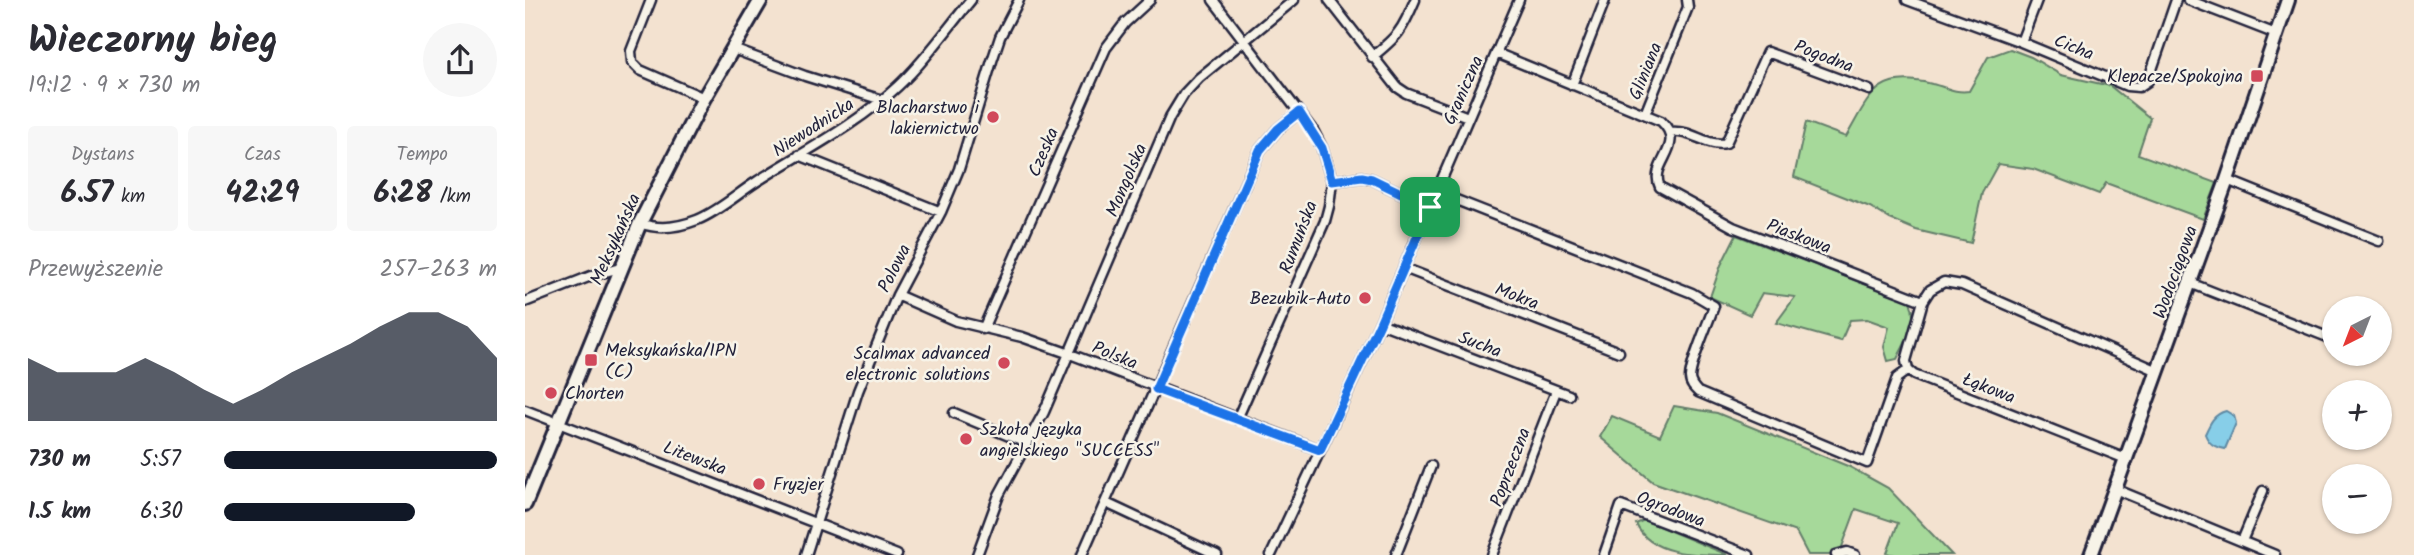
<!DOCTYPE html>
<html lang="pl">
<head>
<meta charset="utf-8">
<style>
	body { margin:0; font-family:Kalam,sans-serif; background:#f7f7f7; color:#2b2b33; height:100vh; display:flex; flex-direction:column; font-size:26px; white-space:nowrap }
	* { box-sizing:border-box; margin:0 }
	p { font-size:23px; color:#7c7c81 }
	.icon { flex:none; width:38px; height:38px; fill:none; stroke:currentColor; stroke-width:2; stroke-linecap:round; stroke-linejoin:round }
	.map { position:relative; flex:1; overflow:hidden }
	.sheet { display:flex; flex-direction:column; background:#fff; width:525px }
	.sheet>* { flex:none }
	.needle { width:46px; rotate:222deg }
	.buttons { position:absolute; left:1797px; top:296px; display:grid; gap:14px }
	.buttons a { display:grid; place-items:center; width:70px; height:70px; border-radius:50%; background:#fff; box-shadow:0 2px 5px #0004; font-size:35px }
	.pin { position:absolute; display:grid; place-items:center; width:60px; height:60px; color:#fff; margin:-30px; border-radius:14px; box-shadow:0 4px 10px #0006 }
	.round { display:grid; place-items:center; flex:none; width:74px; height:74px; border-radius:37px; background:#f7f7f7 }
	.summary { display:flex; align-items:center; justify-content:space-between; height:119px; padding:0 28px }
	h1 { font-size:38px; font-weight:800; line-height:52px }
	.figures { display:grid; grid-template-columns:repeat(3,1fr); gap:10px; height:119px; padding:7px 28px }
	.figures div { display:grid; align-content:center; border-radius:7px; background:#f7f7f7; text-align:center }
	.figures b { font-size:30px; font-weight:800 }
	.figures small { font-size:19px; font-weight:400 }
	.figures p { font-size:19px }
	.chart { height:196px; padding:14px 28px }
	.chart p { display:flex; justify-content:space-between }
	.chart svg { width:100%; height:126px; margin-top:7px; fill:#111827; opacity:.7 }
	ul { padding:0 28px; list-style:none; font-size:23px }
	li { display:grid; grid-template-columns:112px 84px 1fr; align-items:center; height:52px }
	li i { height:18px; border-radius:9px; background:#111827 }
	main { display:flex; flex:1; min-height:0 }
	.map>svg:first-child { display:block }
</style>
</head>
<body>
<main>
<section class="sheet">
<div class="summary"><div><h1>Wieczorny bieg</h1><p>19:12 · 9 × 730 m</p></div><a class="round"><svg class="icon" aria-label="share" viewBox="0 0 24 24"><path d="M12 15V3M7 8l5-5 5 5M5 13v7h14v-7"/></svg></a></div>
<div class="figures">
<div><p>Dystans</p><b>6.57<small> km</small></b></div>
<div><p>Czas</p><b>42:29</b></div>
<div><p>Tempo</p><b>6:28<small> /km</small></b></div>
</div>
<div class="chart"><p><span>Przewyższenie</span>257–263 m</p>
<svg viewBox="0 0 160 44" preserveAspectRatio="none"><path d="M0 44V22L10 27L20 27L30 27L40 22L50 27L60 33L70 38L80 33L90 27L100 22L110 17L120 11L130 6L140 6L150 11L160 22V44z"/></svg>
</div>
<ul>
<li><b>730 m</b>5:57<i style="width:100%"></i></li>
<li><b>1.5 km</b>6:30<i style="width:70%"></i></li>
</ul>
</section>
<div class="map">
<svg width="1889" height="555" viewBox="0 0 1889 555">
	<rect width="100%" height="100%" fill="#f3e2d0"/>
	<filter id="ink" filterUnits="userSpaceOnUse"><feTurbulence type="fractalNoise" baseFrequency=".0143" numOctaves="2"/><feDisplacementMap in="SourceGraphic" scale="14" xChannelSelector="R" yChannelSelector="G"/><feConvolveMatrix kernelMatrix="1 2 1 2 8 2 1 2 1" color-interpolation-filters="sRGB"/></filter>
	<g filter="url(#ink)">
		<path fill="#a6d99a" stroke="#647e6a" stroke-width="2" d="M1485,49L1506,57L1536,75L1585,86L1625,118L1613,154L1692,183L1678,219L1581,183L1574,194L1508,169L1473,164L1457,193L1446,243L1391,230L1365,219L1345,207L1269,177L1281,122L1321,137C1345,96 1351,70 1407,84C1421,87 1429,93 1444,91L1463,57Z
			M1211,235L1385,301C1394,324 1382,338 1372,359L1363,361L1359,347L1364,327L1342,319L1325,320L1316,341L1251,323L1270,297L1237,293L1225,315L1185,297L1196,265Z
			M1149,406L1192,413L1325,467L1363,488L1427,555H1370L1362,553L1373,523L1331,509L1314,555H1283L1271,532L1128,482L1075,437L1087,416L1135,436Z
			M1119,520L1203,555C1169,555 1125,555 1111,524Z"/>
		<path fill="#87cee8" stroke="#5f89a3" stroke-width="2" d="M1701,411L1709,416L1711,423L1700,449C1689,447 1684,444 1680,434C1685,423 1689,414 1701,411Z"/>
		<g fill="none" stroke-linecap="round" stroke-linejoin="round">
			<g stroke="#22223b" stroke-width="13">
				<path id="street" d="M126,0L106,51L107,62L115,70L179,98
					M688,0L789,132L797,148L807,181L804,206L800,221L712,419
					M804,0L872,87L881,93L943,117
					M1382,0L1496,42L1602,86L1614,87L1623,81L1651,0
					M1663,0L1751,34
					M1496,42L1512,0
					M208,49L280,76L357,100
					M971,53L1136,121C1163,146 1123,163 1135,187L1208,227L1398,301L1405,290L1419,282L1437,285L1633,371
					M847,57C873,36 877,31 890,0
					M1047,85L1080,0
					M1120,114L1163,7L1162,0
					M1145,132C1166,129 1184,148 1201,143L1242,52L1344,90
					M274,155L416,212
					M1702,180L1854,241
					M807,181L837,177L847,179L905,207
					M911,192L1167,293L1189,306C1183,324 1166,360 1165,378C1165,384 1169,388 1173,392L1342,463L1372,378L1383,370
					M115,223C133,230 154,227 172,220C194,211 211,195 231,182C278,152 332,125 373,86C400,61 422,29 446,0
					M879,268L1094,352
					M1665,283L1810,340
					M372,295L431,321L497,337L545,354L795,450
					M1398,301L1381,361L1383,370L1389,375L1601,459
					M0,302L66,276L95,268
					M855,323L1044,395
					M458,329L581,48L600,23L625,0
					M0,410L372,555
					M429,413L501,443
					M1590,489L1750,555
					M581,503L692,555
					M1717,541L1738,491
					M281,555L333,391L372,295L416,212L434,169L467,61L475,37L494,0
					M452,555L474,495L519,412L645,117L659,94L674,78L769,0
					M557,555L735,150L753,129L774,112
					M746,555L855,323L994,0
					M871,555L906,466
					M967,555L1031,391
					M1079,555L1096,506L1224,555
					M1311,555L1322,552L1330,555"/>
			</g>
			<g stroke="#22223b" stroke-width="18">
				<path id="secondary" d="M0,504L115,223L179,98L236,0
					M1566,555L1702,180L1763,0"/>
			</g>
			<use href="#street" stroke="#f7f3e8" stroke-width="8"/>
			<use href="#secondary" stroke="#f7f3e8" stroke-width="12"/>
		</g>
	</g>
	<g fill="none" stroke-linecap="round" stroke-linejoin="round" filter="url(#ink)">
		<g stroke="#fff" stroke-width="14">
			<path id="route" d="M774,112L797,148L807,181L837,177L847,179L905,207L855,323L795,450L631,389L735,150L753,129Z"/>
		</g>
		<use href="#route" stroke="#1a73e8" stroke-width="9"/>
	</g>
	<g fill="#d1495b" stroke="#f7f3e8" stroke-width="2.5">
		<rect x="1725" y="69" width="14" height="14" rx="3.5"/>
		<circle cx="468" cy="117" r="7"/>
		<circle cx="840" cy="298" r="7"/>
		<rect x="59" y="353" width="14" height="14" rx="3.5"/>
		<circle cx="479" cy="363" r="7"/>
		<circle cx="26" cy="393" r="7"/>
		<circle cx="441" cy="439" r="7"/>
		<circle cx="234" cy="484" r="7"/>
	</g>
	<g text-anchor="middle" stroke-width="5" stroke-linejoin="round" paint-order="stroke">
		<g font-size="18" fill="#22223b" stroke="#f7f3e8">
			<text transform="translate(1549 47) rotate(22)" y="6">Cicha</text>
			<text transform="translate(1299 56) rotate(21)" y="6">Pogodna</text>
			<text transform="translate(1120 71) rotate(-68)" y="6">Gliniana</text>
			<text transform="translate(938 90) rotate(-66)" y="6">Graniczna</text>
			<text transform="translate(288 127) rotate(-33)" y="6">Niewodnicka</text>
			<text transform="translate(518 152) rotate(-67)" y="6">Czeska</text>
			<text transform="translate(601 180) rotate(-67)" y="6">Mongolska</text>
			<text transform="translate(1274 236) rotate(21)" y="6">Piaskowa</text>
			<text transform="translate(773 237) rotate(-69)" y="6">Rumuńska</text>
			<text transform="translate(90 239) rotate(-66)" y="6">Meksykańska</text>
			<text transform="translate(369 268) rotate(-63)" y="6">Polowa</text>
			<text transform="translate(1650 272) rotate(-70)" y="6">Wodociągowa</text>
			<text transform="translate(992 296) rotate(21)" y="6">Mokra</text>
			<text transform="translate(955 344) rotate(21)" y="6">Sucha</text>
			<text transform="translate(590 355) rotate(22)" y="6">Polska</text>
			<text transform="translate(1464 388) rotate(21)" y="6">Łąkowa</text>
			<text transform="translate(170 458) rotate(21)" y="6">Litewska</text>
			<text transform="translate(985 467) rotate(-69)" y="6">Poprzeczna</text>
			<text transform="translate(1146 509) rotate(21)" y="6">Ogrodowa</text>
		</g>
		<g font-size="18" fill="#22223b" stroke="#f7f3e8" text-anchor="end">
			<text x="1718" y="82">Klepacze/Spokojna</text>
			<text x="454" y="113">Blacharstwo i<tspan x="454" dy="21">lakiernictwo</tspan></text>
			<text x="826" y="304">Bezubik-Auto</text>
			<text x="80" y="356" text-anchor="start">Meksykańska/IPN<tspan x="80" dy="21">(C)</tspan></text>
			<text x="465" y="359">Scalmax advanced<tspan x="465" dy="21">electronic solutions</tspan></text>
			<text x="40" y="399" text-anchor="start">Chorten</text>
			<text x="455" y="435" text-anchor="start">Szkoła języka<tspan x="455" dy="21">angielskiego "SUCCESS"</tspan></text>
			<text x="248" y="490" text-anchor="start">Fryzjer</text>
		</g>
	</g>
</svg>
<div class="buttons">
<a><svg class="needle" viewBox="-14 -14 28 28"><path d="M0-13l5 13h-10z" fill="#e53935"/><path d="M0 13l5-13h-10z" fill="#7c7c81"/></svg></a>
<a>+</a>
<a>−</a>
</div>
<div class="pin" style="left:905px;top:207px;background:#1e9e55"><svg class="icon" aria-label="arrive" viewBox="0 0 24 24"><path d="M6 21V4h12l-3 4 3 4H6"/></svg></div>
</div>
</main>
</body>
</html>
